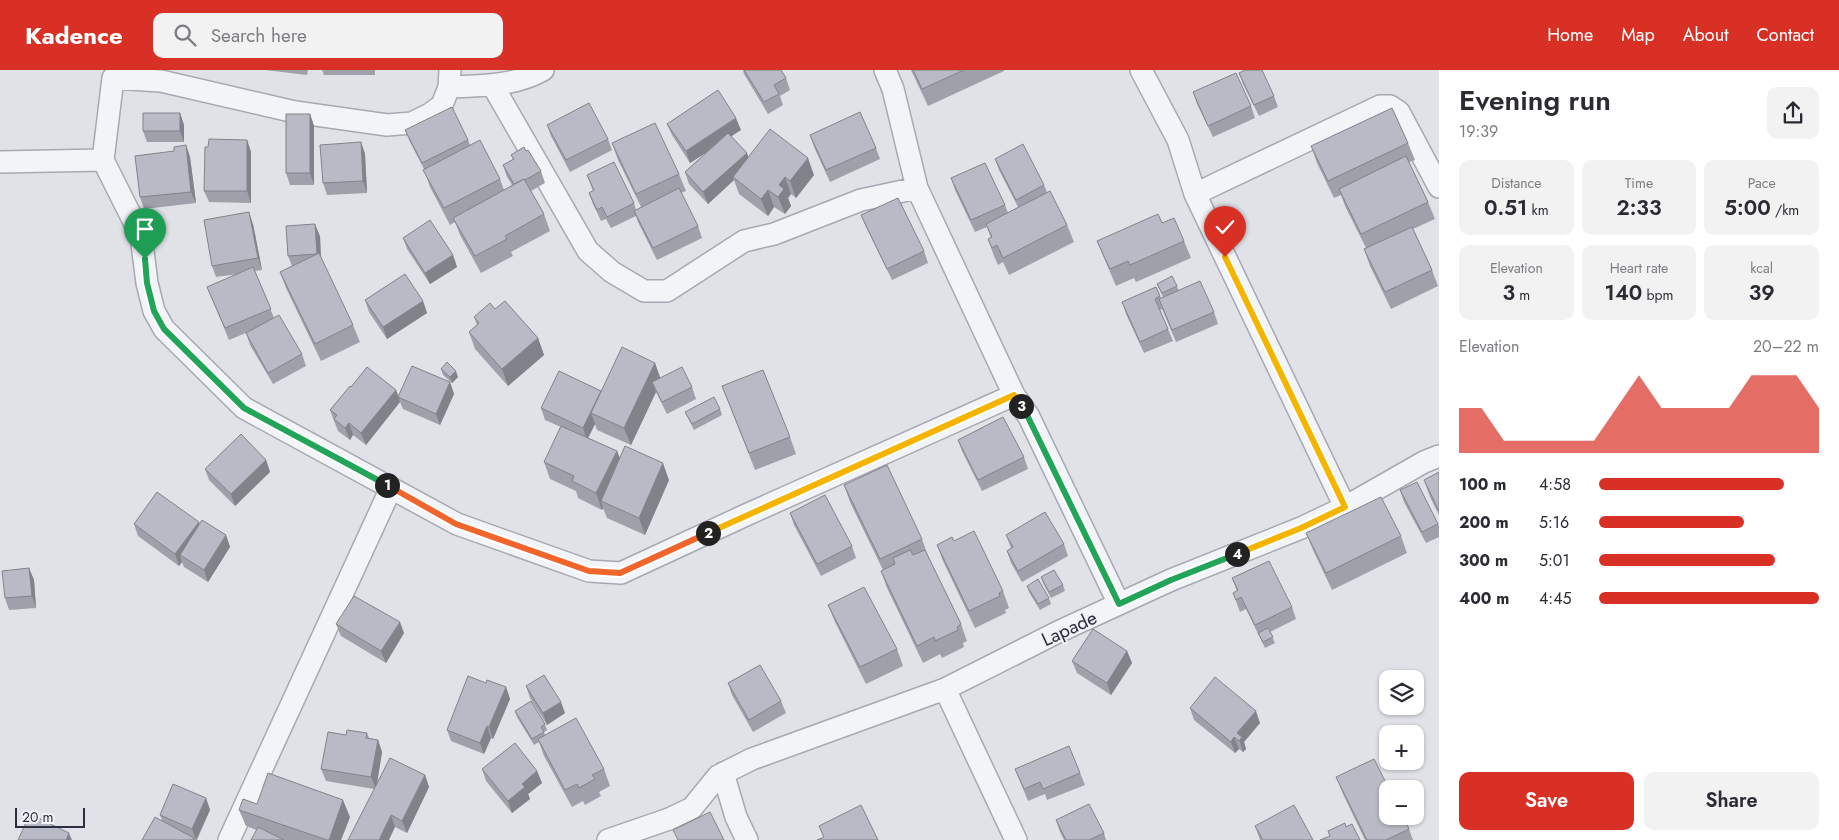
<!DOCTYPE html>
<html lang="en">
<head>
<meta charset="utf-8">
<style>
	body { margin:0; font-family:Jost,sans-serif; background:#f2f2f3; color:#2b2b33; height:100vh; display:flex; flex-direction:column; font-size:19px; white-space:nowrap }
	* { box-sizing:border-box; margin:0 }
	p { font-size:16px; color:#7c7c81 }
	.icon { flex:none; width:28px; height:28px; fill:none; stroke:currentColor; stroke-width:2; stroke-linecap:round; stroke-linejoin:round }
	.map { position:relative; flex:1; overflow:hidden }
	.side { display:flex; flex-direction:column; background:#fff; width:400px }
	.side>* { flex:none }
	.controls { position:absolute; left:1379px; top:600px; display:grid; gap:10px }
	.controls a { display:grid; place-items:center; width:45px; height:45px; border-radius:10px; background:#fff; box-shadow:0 1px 4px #0004; font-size:25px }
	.scale { position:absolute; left:15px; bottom:12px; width:70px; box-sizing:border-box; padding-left:5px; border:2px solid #2a2f3f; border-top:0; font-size:14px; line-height:18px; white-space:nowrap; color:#2a2f3f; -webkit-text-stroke:4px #f0f2f6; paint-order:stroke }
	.pin { position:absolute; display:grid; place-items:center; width:42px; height:42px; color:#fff; margin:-51px -21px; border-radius:50% 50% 50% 0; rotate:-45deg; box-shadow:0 0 5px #0007 }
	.pin .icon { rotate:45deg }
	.km { position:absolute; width:25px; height:25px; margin:-12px; border-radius:50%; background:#222; color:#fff; font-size:14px; line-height:25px; text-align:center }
	.round { display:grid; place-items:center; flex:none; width:52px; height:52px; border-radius:10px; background:#f2f2f3 }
	.head { display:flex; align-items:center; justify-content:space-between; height:85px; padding:0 20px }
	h1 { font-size:28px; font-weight:600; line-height:38px }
	.stats { display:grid; grid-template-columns:repeat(3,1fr); gap:8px; height:85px; padding:5px 20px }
	.stats div { display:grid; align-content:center; border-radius:10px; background:#f2f2f3; text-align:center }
	.stats b { font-size:21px; font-weight:600 }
	.stats small { font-size:14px; font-weight:400 }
	.stats p { font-size:14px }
	.chart { height:140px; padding:10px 20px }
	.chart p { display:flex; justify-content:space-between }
	.chart svg { width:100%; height:90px; margin-top:5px; fill:#d93025; opacity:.7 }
	.action { display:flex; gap:10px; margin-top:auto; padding:10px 20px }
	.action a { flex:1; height:58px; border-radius:10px; background:#d93025; color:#fff; font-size:20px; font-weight:600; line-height:58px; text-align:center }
	.action a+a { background:#f2f2f3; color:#2b2b33 }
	ul { padding:0 20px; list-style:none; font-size:16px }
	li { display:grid; grid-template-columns:80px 60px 1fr; align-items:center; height:38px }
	li i { height:12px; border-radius:6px; background:#d93025 }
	header { display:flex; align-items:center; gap:30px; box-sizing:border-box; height:70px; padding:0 25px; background:#d93025; color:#fff }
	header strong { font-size:24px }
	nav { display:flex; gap:28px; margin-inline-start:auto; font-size:18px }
	.search { width:350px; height:45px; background:#f2f2f3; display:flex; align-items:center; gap:12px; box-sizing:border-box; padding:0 18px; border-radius:10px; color:#7c7c81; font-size:19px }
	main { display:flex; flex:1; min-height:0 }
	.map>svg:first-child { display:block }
</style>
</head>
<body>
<header>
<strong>Kadence</strong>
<div class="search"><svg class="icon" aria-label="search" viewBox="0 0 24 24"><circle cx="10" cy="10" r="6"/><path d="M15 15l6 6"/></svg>Search here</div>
<nav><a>Home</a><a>Map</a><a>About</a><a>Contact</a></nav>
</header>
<main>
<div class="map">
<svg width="1439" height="770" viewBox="0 0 1439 770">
	<rect width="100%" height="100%" fill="#e0e2e8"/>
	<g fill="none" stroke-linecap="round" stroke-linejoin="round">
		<g stroke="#a6a9b2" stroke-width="24">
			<path id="street" d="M450,0L449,17L442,35L430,44L412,53L387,55L295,42L161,11L113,8L103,90L141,166L147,213L154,241L164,259L244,338L457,454L589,501L621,503L746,445L1014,325L1029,347L1119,534
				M885,0L893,19L917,118L1014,325
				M1141,0L1178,70L1195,124L1345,437
				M493,16L588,181L612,202L644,221H667L744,171L774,164L861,130L917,118
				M449,17C481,16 515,16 543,0
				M0,92L103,90
				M1195,124L1380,36H1390L1399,42L1439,117
				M945,619L1016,770
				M723,703L736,747L747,770
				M229,770L391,418
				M608,770L669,749L692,738L718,706L752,689L945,619L1058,562L1171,510L1301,458L1345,437L1424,392L1439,386"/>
		</g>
		<use href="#street" stroke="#f3f4f7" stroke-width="21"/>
	</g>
	<path fill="#9ea1a9" d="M265,0H308L307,5Z
		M322,0H375V5H324Z
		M743,0H781L786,8L790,20L780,26L783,35L768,44L744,4Z
		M911,0H1004V1L928,36Z
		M1239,3L1274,26L1278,37L1259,46L1243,14Z
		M1193,22L1251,36L1255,48L1213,67L1197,34Z
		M180,43L184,55V72H147L143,61Z
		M310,44L314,56V115H290L286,103Z
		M667,54L741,60L731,66L749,87L814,105L796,128L791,124L788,128L791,136L785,144L774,137L768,146L739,124L734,110L708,134L689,114L685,102L707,82L690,93L672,65Z
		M547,55L608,69L612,80L570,102L551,66Z
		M405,60L468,70L470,75L500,109L504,120L512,115L507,107L503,95L513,89L511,85L541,101L545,113L531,121L544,144L550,161L511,182L513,186L481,203L460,165L455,152L450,155L430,117L424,99L410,72Z
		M810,65L876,78L880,89L830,112L814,77Z
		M247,70L251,82V133L209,132L204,121L208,77Z
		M361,72L365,84L367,123L327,125L323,113Z
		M612,73L679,104L686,121L681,123L698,156L702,168L657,190L638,152L636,146L611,158L606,149L601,151L593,134L589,123L593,121L587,105L634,133L636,140L641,137L618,90Z
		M1408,73L1415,90L1409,92L1428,132L1435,149L1413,159L1432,200L1438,216L1391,239L1370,196L1364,179L1366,178L1345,136L1341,125L1334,128L1317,93L1311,76Z
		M186,75L190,87L196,133L144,139L140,127L174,81Z
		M995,89L1044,115L1047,122L1067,155L1074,172L1009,205L1003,192L998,195L994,186L988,169L991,168L987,157L975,162L955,120L951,108L1005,135L1008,143L1018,137L999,100Z
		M861,145L924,181L928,193L892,210L866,157Z
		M1162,153L1184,171L1191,188L1136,212L1134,208L1116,216L1104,188L1097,171Z
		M253,154L262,200L255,201L274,248L302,284L306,296L273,314L250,275L246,263L248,262L229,270L207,217L238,204L216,207L212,196Z
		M320,166L321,188L353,255L360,272L321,291L286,218L280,202L292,196L288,186Z
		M403,168L453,185L457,197L430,214L407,179Z
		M1157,214L1177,216L1179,221L1214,242L1218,254L1176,272L1162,239L1160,240L1173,271L1144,283L1126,244L1122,232L1156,217L1161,228L1163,227Z
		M365,230L423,231L427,243L387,269L369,242Z
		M495,239L538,268L544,285L508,316L475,279L469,262L477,255L474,247Z
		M655,293L660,308L692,317L696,329L667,344L656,322L631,375L597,360L595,354L588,368L617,381L620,388L669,410L645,465L607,448L603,438L602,440L578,428L576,421L550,409L544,392L561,357L545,350L541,338L601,321Z
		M441,299L458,307L452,313L443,305Z
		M450,312L454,324L440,355L403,339L400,332L366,375L353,365L350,370L338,361L330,340L351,317L396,320L399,327Z
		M722,316L790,367L796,384L755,400Z
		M720,339L722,345L694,360L685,342Z
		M958,370L1024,387L1028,399L982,421L962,381Z
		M266,390L270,402L235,436L209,410L205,399Z
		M1439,402V445L1430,427L1424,410Z
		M844,415L922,469L928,486L961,554L967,571L963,573L964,577L942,588L940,584L923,593L887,518L881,501L883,500L850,432Z
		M1400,420L1438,454L1439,456V467L1426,473L1404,432Z
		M790,443L852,476L856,488L821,506L794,455Z
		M199,452V454L226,465L230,477L208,512L184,497L182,492L179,496L138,466L134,454Z
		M1306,463L1401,466L1407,483L1332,520L1313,480Z
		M1006,465L1064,474L1068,486L1022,512L1011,493L1007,481L1011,478Z
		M954,471L1003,521L1009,538L1005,540L1006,543L975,558L943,491L937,475Z
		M29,498L34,510L36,538L9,540L5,528Z
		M1041,507L1063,515L1065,521L1051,528L1043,513Z
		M1232,508L1292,537L1296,549L1270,562L1275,573L1265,578L1246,539L1240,542L1233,523L1237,521Z
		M1027,516L1049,528L1051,534L1040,540L1029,522Z
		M828,535L897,579L903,596L866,614L835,552Z
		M336,554L404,563L386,593L341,566Z
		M1127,581L1132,593L1111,625L1077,603L1072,591Z
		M486,613L506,617L510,629L493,669L491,668L484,684L451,671L447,660Z
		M728,613L781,631L786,643L753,662L732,625Z
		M526,616L565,643L547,655L530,628Z
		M1190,638L1260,653L1244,672L1246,679L1243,682L1239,679L1235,683L1194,650Z
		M515,641L545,654L547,660L544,662L545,665L604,699L610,716L599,722L601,726L585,735L583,731L572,737L544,686L539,672L534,675L517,647Z
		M367,663L369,668L378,670L382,682L377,714L425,705L429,717L407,763L395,757L374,719L326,711L321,699L346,665Z
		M482,699L537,701L542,713L528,724L530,729L512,743L486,711Z
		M1015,699L1080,703L1085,715L1047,730L1045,724L1028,731Z
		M1336,707L1409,759L1413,770H1365L1343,724Z
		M206,728L210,740L197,770H142L162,750L160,745Z
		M257,734L350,747L341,770H284L246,756L239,740Z
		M1056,750L1104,763L1106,770H1064L1060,762Z
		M1255,756L1313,770H1260Z"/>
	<path fill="#81838a" d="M180,43L184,55V72L180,61Z
		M310,44L314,56V115L310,103Z
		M736,48L741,60L690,93L686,81Z
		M247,70L251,82V133L247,121Z
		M361,72L365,84L367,123L363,111Z
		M186,75L190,87L196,133L191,122Z
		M747,83L751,94L733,107L734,110L708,134L703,122Z
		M808,88L814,105L796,128L790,111Z
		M785,107L791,124L788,128L791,136L785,144L778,127L779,115Z
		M768,120L774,137L768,146L761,129Z
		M249,142L253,154L262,200L258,188Z
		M315,154L320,166L321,195L317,184Z
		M453,185L457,197L430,214L425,203Z
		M423,231L427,243L387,269L383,257Z
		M538,268L544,285L508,316L502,299Z
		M655,293L661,310L652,312L656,322L631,375L624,358Z
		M456,301L458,307L452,313L450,307Z
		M450,312L454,324L440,355L436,344Z
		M396,320L400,332L366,375L361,363Z
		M601,321L591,343L595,354L587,370L583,358Z
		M349,353L353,365L350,370L345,358Z
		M617,381L623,398L601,431L603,438L602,440L596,423Z
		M266,390L270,402L235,436L231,424Z
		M663,393L669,410L645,465L639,448Z
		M199,452L203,464L180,485L182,492L179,496L175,484Z
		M226,465L230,477L208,512L204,500Z
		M29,498L34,510L36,538L32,526Z
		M400,552L404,563L386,593L381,581Z
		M1127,581L1132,593L1111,625L1107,613Z
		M506,617L510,629L493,669L489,657Z
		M561,632L565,643L547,655L543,643Z
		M1256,641L1260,653L1244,672L1246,679L1243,682L1237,663Z
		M487,656L491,668L484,684L480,673Z
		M1234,667L1239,679L1235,683L1231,672Z
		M378,670L382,682L376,719L371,707Z
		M537,701L542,713L528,724L530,729L512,743L508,731L522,714Z
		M425,705L429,717L407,763L402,751Z
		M206,728L210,740L196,770L192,759Z
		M343,730L350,747L341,770H329Z
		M391,745L395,757L389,770H379Z
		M69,763L72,770H66Z"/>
	<path fill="#b8bbc5" stroke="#81838a" d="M744,0H781L786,8L774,15L779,24L764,32Z
		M913,0H964L922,19Z
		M1245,0H1262L1274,26L1254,35L1239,3Z
		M1236,3L1251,36L1208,56L1193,22Z
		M718,20L736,48L686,81L667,54Z
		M589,33L608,69L566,90L547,55Z
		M452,37L468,70L422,93L405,60Z
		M1392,38L1408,73L1328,111L1311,76Z
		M860,42L876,78L826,100L810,65Z
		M143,43H180V61H143Z
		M286,44H310V103H286Z
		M655,53L679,104L636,124L612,73Z
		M770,59L808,88L790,111L785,107L779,115L784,119L778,127L768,120L761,129L733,107Z
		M728,63L747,83L703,122L685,102Z
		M209,69L247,70V121H204L205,77H208Z
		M480,70L500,109L444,138L423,100Z
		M361,72L363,111L323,113L320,75Z
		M1023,74L1044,115L1016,130L995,89Z
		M186,75L191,122L140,127L135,86L174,81V77Z
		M524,77L526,81L528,80L541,101L525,110L524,109L514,114L503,95L514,89L511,85Z
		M1406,86L1428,132L1361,164L1339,119Z
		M614,92L634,133L607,147L602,137L597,140L589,123L594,120L587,105Z
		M985,93L1005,135L971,150L951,108Z
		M524,109L544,144L505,166L507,169L475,186L453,148Z
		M679,118L698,156L653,178L634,141Z
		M1050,121L1067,155L1003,188L997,175L992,178L988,169L992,167L986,154Z
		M898,128L924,181L887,199L861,145Z
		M249,142L258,188L212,196L204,150Z
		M1158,144L1162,153L1174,148L1184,171L1130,195L1128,191L1110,199L1097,171Z
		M430,150L453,185L425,203L403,168Z
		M315,154L317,184L288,186L286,156Z
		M1412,157L1432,200L1385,222L1364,179Z
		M319,183L353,255L315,274L280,202Z
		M253,197L271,239L225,258L207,217Z
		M405,204L423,231L383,257L365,230Z
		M1172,206L1177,216L1162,223L1157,214Z
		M1200,211L1214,242L1172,260L1159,229Z
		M1156,217L1160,226L1155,229L1168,259L1140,272L1122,232Z
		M505,231L538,268L502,299L469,262L479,253L474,247L490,233L495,239Z
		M279,245L302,284L268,303L246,263Z
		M622,277L655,293L624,358L591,343Z
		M447,292L456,301L450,307L441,299Z
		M412,296L450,312L436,344L398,327Z
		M367,297L396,320L361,363L349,353L345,358L334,349L337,345L330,340L350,316L351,317Z
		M682,297L692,317L662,332L652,312Z
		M763,300L790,367L749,383L722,316Z
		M559,301L601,321L583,358L541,338Z
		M714,327L720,339L692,354L685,342Z
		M1003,347L1024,387L978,410L958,370Z
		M561,356L617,381L596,423L572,411L574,406L544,392Z
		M241,364L266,390L231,424L205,399Z
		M625,376L663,393L639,448L601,431Z
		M887,395L922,469L880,489L844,415Z
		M1439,402V441L1424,410Z
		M1417,412L1438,454L1422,462L1400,420Z
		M157,422L199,452L175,484L134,454Z
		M825,425L852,476L817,494L790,443Z
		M1381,427L1401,466L1326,503L1306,463Z
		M1045,442L1064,474L1018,501L1007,481L1013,477L1006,465Z
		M202,450L226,465L204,500L180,485Z
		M974,461L1003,521L999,523L1000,526L969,541L937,475L952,467L954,471Z
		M910,480L913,485L925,480L961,554L957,557L958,560L935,571L934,567L917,576L881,501L895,494L893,488Z
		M1269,491L1292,537L1255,555L1241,527L1236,530L1233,523L1238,520L1232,508Z
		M29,498L32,526L5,528L2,501Z
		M1054,500L1063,515L1049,522L1041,507Z
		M1038,509L1049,528L1038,534L1027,516Z
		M864,517L897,579L860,597L828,535Z
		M354,526L400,552L381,581L336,554Z
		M1268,558L1273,567L1263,572L1258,563Z
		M1093,559L1127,581L1107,613L1072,591Z
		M760,595L781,631L749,650L728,613Z
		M544,605L561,632L543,643L526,616Z
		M468,606L486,613L487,610L506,617L489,657L487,656L480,673L447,660Z
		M1215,607L1256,641L1237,663L1242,667L1239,671L1234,667L1231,672L1190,638Z
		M531,631L545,654L541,657L544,662L532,669L515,641Z
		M576,648L604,699L592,705L595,709L579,718L577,714L565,720L538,669Z
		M347,660L367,663L366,668L378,670L371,707L321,699L328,662L346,665Z
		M515,673L537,701L522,714L525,717L508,731L482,699Z
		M1069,676L1080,703L1043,719L1040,712L1024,719L1015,699Z
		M390,688L425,705L402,751L391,745L379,770H348Z
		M1374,689L1389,719H1388V746H1403L1409,759L1386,770H1367L1336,707Z
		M268,703L343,730L329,770H327L239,740L243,729L257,734Z
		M173,714L206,728L192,759L160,745Z
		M1089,734L1104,763L1089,770H1066L1056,750Z
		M861,735L878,770H817L824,767L819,756Z
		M1294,735L1313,770H1263L1255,756Z
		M710,742L724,770H678L673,760Z
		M30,744L69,763L66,770H18Z
		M155,747L194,768L193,770H142Z
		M1345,753L1346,757L1352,754L1360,770H1320L1330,766L1328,761Z
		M258,757L284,770H251Z"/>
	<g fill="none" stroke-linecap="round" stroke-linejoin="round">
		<g stroke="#fff" stroke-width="10">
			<path id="split-1" d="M145,189L147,213L154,241L164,259L244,338L387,415"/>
		</g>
		<g stroke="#fff" stroke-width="10">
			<path id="split-2" d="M387,415L456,454L589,501L620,503L708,463"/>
		</g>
		<g stroke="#fff" stroke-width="10">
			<path id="split-3" d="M708,463L1014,325L1021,336"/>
		</g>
		<g stroke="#fff" stroke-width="10">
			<path id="split-4" d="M1021,336L1028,347L1119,534L1171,510L1237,484"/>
		</g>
		<g stroke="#fff" stroke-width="10">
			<path id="split-5" d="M1225,187L1345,437L1301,458L1237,484"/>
		</g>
		<use href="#split-1" stroke="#22a559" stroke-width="6"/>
		<use href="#split-2" stroke="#f0652b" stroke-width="6"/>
		<use href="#split-3" stroke="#f5b400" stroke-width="6"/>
		<use href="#split-4" stroke="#22a559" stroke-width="6"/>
		<use href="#split-5" stroke="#f5b400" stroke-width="6"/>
	</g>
	<g text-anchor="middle" stroke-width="4" stroke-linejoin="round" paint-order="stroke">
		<g font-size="19" fill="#2a2f3f" stroke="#f0f2f6">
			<text transform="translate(1069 558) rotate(-25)" y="7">Lapade</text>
		</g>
	</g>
</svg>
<div class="controls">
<a><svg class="icon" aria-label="layers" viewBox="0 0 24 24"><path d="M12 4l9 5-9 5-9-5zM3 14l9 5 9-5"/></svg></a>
<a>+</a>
<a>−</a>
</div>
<div class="scale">20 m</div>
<div class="pin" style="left:145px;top:189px;background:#1e9e55"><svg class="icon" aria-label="arrive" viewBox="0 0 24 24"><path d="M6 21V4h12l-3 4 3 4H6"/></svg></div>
<div class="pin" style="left:1225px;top:187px;background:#d93025"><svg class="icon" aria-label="check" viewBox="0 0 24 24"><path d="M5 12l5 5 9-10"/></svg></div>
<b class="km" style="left:387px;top:415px">1</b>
<b class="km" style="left:708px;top:463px">2</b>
<b class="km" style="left:1021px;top:336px">3</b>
<b class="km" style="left:1237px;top:484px">4</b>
</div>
<section class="side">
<div class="head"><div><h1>Evening run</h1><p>19:39</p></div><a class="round"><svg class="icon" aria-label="share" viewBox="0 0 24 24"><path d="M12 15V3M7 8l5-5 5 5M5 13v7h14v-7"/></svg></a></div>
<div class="stats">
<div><p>Distance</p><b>0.51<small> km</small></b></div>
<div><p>Time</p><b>2:33</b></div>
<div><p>Pace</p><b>5:00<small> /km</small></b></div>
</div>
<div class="stats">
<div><p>Elevation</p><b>3<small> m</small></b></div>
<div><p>Heart rate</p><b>140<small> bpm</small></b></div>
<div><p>kcal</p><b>39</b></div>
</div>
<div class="chart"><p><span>Elevation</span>20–22 m</p>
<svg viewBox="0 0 160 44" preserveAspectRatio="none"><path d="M0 44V22L10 22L20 38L30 38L40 38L50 38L60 38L70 22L80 6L90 22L100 22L110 22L120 22L130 6L140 6L150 6L160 22V44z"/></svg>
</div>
<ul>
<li><b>100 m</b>4:58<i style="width:84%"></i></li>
<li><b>200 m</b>5:16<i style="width:66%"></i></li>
<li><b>300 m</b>5:01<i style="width:80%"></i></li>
<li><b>400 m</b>4:45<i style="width:100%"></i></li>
</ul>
<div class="action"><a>Save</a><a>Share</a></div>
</section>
</main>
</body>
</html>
